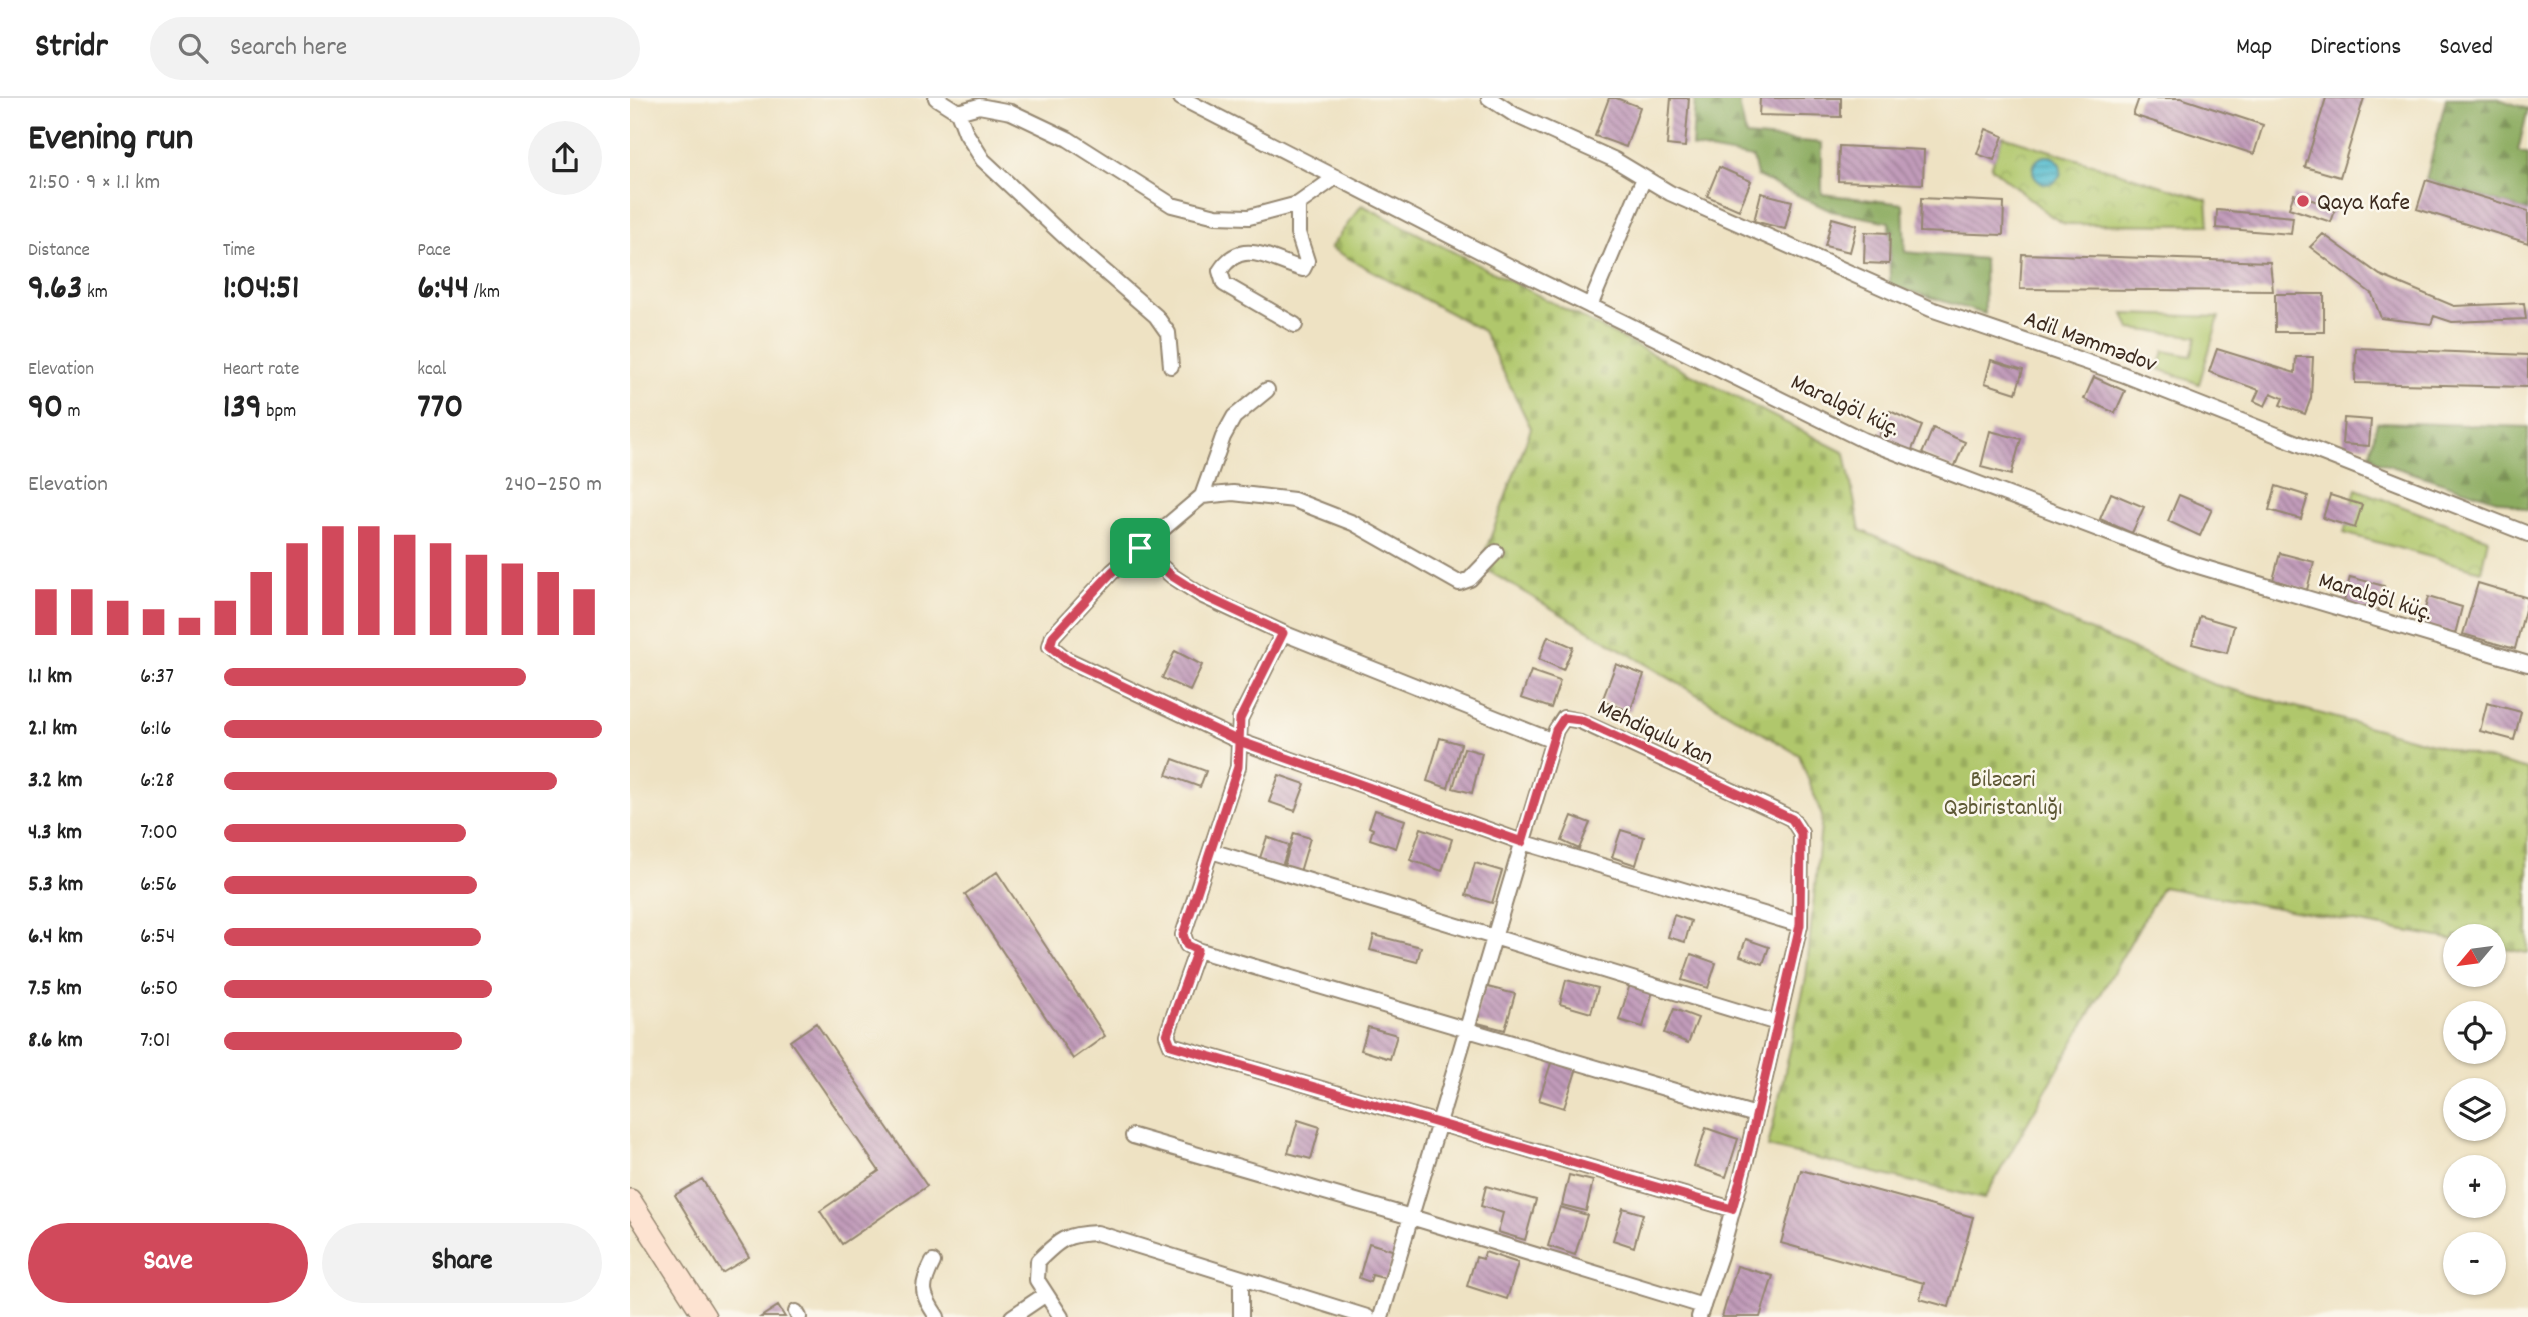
<!DOCTYPE html>
<html lang="en">
<head>
<meta charset="utf-8">
<style>
	body { margin:0; font-family:Dekko,sans-serif; background:#f2f2f2; color:#222; height:100vh; display:flex; flex-direction:column; font-size:26px; white-space:nowrap }
	* { box-sizing:border-box; margin:0 }
	p { font-size:23px; color:#767676 }
	.icon { flex:none; width:38px; height:38px; fill:none; stroke:currentColor; stroke-width:2; stroke-linecap:round; stroke-linejoin:round }
	.map { position:relative; flex:1; overflow:hidden }
	.sheet { display:flex; flex-direction:column; background:#fff; width:630px }
	.sheet>* { flex:none }
	.needle { width:46px; rotate:241deg }
	.controls { position:absolute; left:1813px; top:826px; display:grid; gap:14px }
	.controls a { display:grid; place-items:center; width:63px; height:63px; border-radius:50%; background:#fff; box-shadow:0 2px 5px #0004; font-size:35px }
	.pin { position:absolute; display:grid; place-items:center; width:60px; height:60px; color:#fff; margin:-30px; border-radius:14px; box-shadow:0 4px 10px #0006 }
	.round { display:grid; place-items:center; flex:none; width:74px; height:74px; border-radius:37px; background:#f2f2f2 }
	.summary { display:flex; align-items:center; justify-content:space-between; height:119px; padding:0 28px }
	h1 { font-size:38px; font-weight:700; line-height:52px }
	.figures { display:grid; grid-template-columns:repeat(3,1fr); gap:10px; height:119px; padding:7px 28px }
	.figures div { display:grid; align-content:center }
	.figures b { font-size:35px; font-weight:700 }
	.figures small { font-size:19px; font-weight:400 }
	.figures p { font-size:19px }
	.chart { height:196px; padding:14px 28px }
	.chart p { display:flex; justify-content:space-between }
	.chart svg { width:100%; height:126px; margin-top:7px; stroke:#d1495b; stroke-width:6 }
	.cta { display:flex; gap:14px; margin-top:auto; padding:14px 28px }
	.cta a { flex:1; height:80px; border-radius:42px; background:#d1495b; color:#fff; font-size:28px; font-weight:700; line-height:80px; text-align:center }
	.cta a+a { background:#f2f2f2; color:#222 }
	ul { padding:0 28px; list-style:none; font-size:23px }
	li { display:grid; grid-template-columns:112px 84px 1fr; align-items:center; height:52px }
	li i { height:18px; border-radius:9px; background:#d1495b }
	header { display:flex; align-items:center; gap:42px; box-sizing:border-box; height:98px; padding:0 35px; background:#fff; border-bottom:2px solid #e0e0e0 }
	header strong { font-size:33px }
	nav { display:flex; gap:38px; margin-inline-start:auto; font-size:24px }
	.search { width:490px; height:63px; background:#f2f2f2; display:flex; align-items:center; gap:18px; box-sizing:border-box; padding:0 24px; border-radius:38px; color:#767676; font-size:26px }
	main { display:flex; flex:1; min-height:0 }
	.map>svg:first-child { display:block }
</style>
</head>
<body>
<header>
<strong>Stridr</strong>
<div class="search"><svg class="icon" aria-label="search" viewBox="0 0 24 24"><circle cx="10" cy="10" r="6"/><path d="M15 15l6 6"/></svg>Search here</div>
<nav><a>Map</a><a>Directions</a><a>Saved</a></nav>
</header>
<main>
<section class="sheet">
<div class="summary"><div><h1>Evening run</h1><p>21:50 · 9 × 1.1 km</p></div><a class="round"><svg class="icon" aria-label="share" viewBox="0 0 24 24"><path d="M12 15V3M7 8l5-5 5 5M5 13v7h14v-7"/></svg></a></div>
<div class="figures">
<div><p>Distance</p><b>9.63<small> km</small></b></div>
<div><p>Time</p><b>1:04:51</b></div>
<div><p>Pace</p><b>6:44<small> /km</small></b></div>
</div>
<div class="figures">
<div><p>Elevation</p><b>90<small> m</small></b></div>
<div><p>Heart rate</p><b>139<small> bpm</small></b></div>
<div><p>kcal</p><b>770</b></div>
</div>
<div class="chart"><p><span>Elevation</span>240–250 m</p>
<svg viewBox="0 0 160 44" preserveAspectRatio="none"><path d="M5 44V28M15 44V28M25 44V32M35 44V35M45 44V38M55 44V32M65 44V22M75 44V12M85 44V6M95 44V6M105 44V9M115 44V12M125 44V16M135 44V19M145 44V22M155 44V28"/></svg>
</div>
<ul>
<li><b>1.1 km</b>6:37<i style="width:80%"></i></li>
<li><b>2.1 km</b>6:16<i style="width:100%"></i></li>
<li><b>3.2 km</b>6:28<i style="width:88%"></i></li>
<li><b>4.3 km</b>7:00<i style="width:64%"></i></li>
<li><b>5.3 km</b>6:56<i style="width:67%"></i></li>
<li><b>6.4 km</b>6:54<i style="width:68%"></i></li>
<li><b>7.5 km</b>6:50<i style="width:71%"></i></li>
<li><b>8.6 km</b>7:01<i style="width:63%"></i></li>
</ul>
<div class="cta"><a>Save</a><a>Share</a></div>
</section>
<div class="map">
<svg width="1898" height="1219" viewBox="0 0 1898 1219">
	<defs>
		<pattern id="forest-firs" width="22" height="20" patternUnits="userSpaceOnUse" patternTransform="scale(1.75)"><rect width="22" height="20" fill="#8cac60"/><path d="M5 1l3.5 6h-7zM16 11l3.5 6h-7z" fill="#748c4f"/></pattern>
		<pattern id="cemetery-stones" width="16" height="16" patternUnits="userSpaceOnUse" patternTransform="scale(1.75)"><rect width="16" height="16" fill="#b0c76c"/><path d="M2 7V4a2 2 0 0 1 4 0v3zM10 15v-3a2 2 0 0 1 4 0v3z" fill="#98ab5d"/></pattern>
		<pattern id="park-crowns" width="20" height="18" patternUnits="userSpaceOnUse" patternTransform="scale(1.75)"><rect width="20" height="18" fill="#b0c76c"/><path d="M2 6a3 3 0 1 1 6 0M12 15a3 3 0 1 1 6 0" fill="none" stroke="#98ab5d"/></pattern>
		<pattern id="water-rules" width="6" height="5" patternUnits="userSpaceOnUse" patternTransform="scale(1.75)"><rect width="6" height="5" fill="#52bccf"/><path d="M0 2.5h6" fill="none" stroke="#4599a7"/></pattern>
		<pattern id="building-back-hatch" width="6" height="6" patternUnits="userSpaceOnUse" patternTransform="scale(1.75)"><rect width="6" height="6" fill="#c19bba"/><path d="M-1 5l2 2M0 0l6 6M5-1l2 2" fill="none" stroke="#9e7f97"/></pattern>
	</defs>
	<rect width="100%" height="100%" fill="#fbf7ec"/>
	<filter id="ink" filterUnits="userSpaceOnUse"><feTurbulence type="fractalNoise" baseFrequency=".0143" numOctaves="2"/><feDisplacementMap in="SourceGraphic" scale="14" xChannelSelector="R" yChannelSelector="G"/><feConvolveMatrix kernelMatrix="1 2 1 2 8 2 1 2 1" color-interpolation-filters="sRGB"/></filter>
	<filter id="wash" filterUnits="userSpaceOnUse"><feTurbulence type="fractalNoise" baseFrequency=".00686" numOctaves="4" result="noise"/><feDisplacementMap in="SourceGraphic" scale="28" xChannelSelector="R" yChannelSelector="G"/><feGaussianBlur stdDeviation="1.57" result="paint"/><feColorMatrix in="noise" values="0 0 0 0 0 0 0 0 0 0 0 0 0 0 0 0 0 1.4 0 .05"/><feComposite in="paint" operator="in"/></filter>
	<g filter="url(#wash)">
		<rect width="100%" height="100%" fill="#eee2c3"/>
		<path fill="#b0c76c" stroke="#767845" stroke-width="2" d="M1494,216L1589,219L1569,286L1529,271L1534,253L1561,258L1567,238L1500,231Z"/>
		<path fill="url(#forest-firs)" stroke="#646b3f" stroke-width="2" d="M1065,0H1110V10L1116,38L1192,45V96L1273,106L1275,154L1354,161L1355,216L1260,187L1259,124L1201,113L1127,78L1123,60L1062,49Z
			M1816,0H1866L1898,11L1888,53L1898,56V113L1796,82Z
			M1747,324L1898,329V412L1739,361Z"/>
		<path fill="url(#cemetery-stones)" stroke="#767845" stroke-width="2" d="M732,107L1215,355L1230,432L1582,586L1898,672V855L1864,849V838H1825V842L1532,789L1354,1101L1138,1049L1176,880L1192,718L1169,657L850,468L901,330L853,233L700,150Z"/>
		<path fill="url(#park-crowns)" stroke="#767845" stroke-width="2" d="M1373,38L1577,102L1579,127L1435,126L1421,118L1361,69Z
			M1726,391L1858,441L1851,473L1714,435Z"/>
		<path fill="url(#water-rules)" stroke="#467376" stroke-width="2" d="M1403 72a14 14 0 1 1 28 0a14 14 0 1 1-28 0Z"/>
		<g id="blocks">
			<path fill="url(#building-back-hatch)" d="M979,0H986L1010,9L996,49L965,38Z
				M1041,0H1059L1055,49L1037,47Z
				M1130,0H1211V19L1129,17Z
				M1509,0H1551L1633,27L1624,56L1503,17Z
				M1696,0H1734L1710,79L1675,69Z
				M1356,31L1373,38L1364,62L1347,56Z
				M1209,48L1294,52L1293,86L1208,83Z
				M1089,69L1121,83L1109,112L1077,98Z
				M1796,82L1898,113V145L1787,111Z
				M1131,95L1162,103L1155,131L1124,123Z
				M1664,96L1706,110L1701,124L1659,110Z
				M1291,100L1374,104L1373,137L1290,134Z
				M1587,112L1663,119L1661,136L1586,130Z
				M1202,120L1227,127L1220,154L1195,148Z
				M1235,134L1260,135L1259,166L1234,165Z
				M1693,136L1750,177L1824,208L1894,205L1896,221L1822,224L1804,218L1801,226L1751,220L1742,196L1680,149Z
				M1392,156L1640,164L1643,193L1390,191Z
				M1645,196H1694V234H1645Z
				M1726,250L1898,257V289L1725,285Z
				M1587,251L1665,275L1666,259H1683L1681,300L1675,316L1650,307L1653,300L1641,295L1635,308L1624,303L1629,292L1579,274Z
				M1361,262L1393,272L1386,295L1355,285Z
				M1464,279L1495,293L1485,315L1454,301Z
				M1260,313L1292,328L1281,354L1248,340Z
				M1714,320L1741,322L1739,348L1712,346Z
				M1303,330L1335,344L1324,370L1292,356Z
				M1360,333L1391,341L1381,377L1351,369Z
				M1646,388L1678,398L1671,421L1639,412Z
				M1481,395L1514,409L1502,435L1470,421Z
				M1549,397L1582,411L1570,438L1538,423Z
				M1700,397L1732,407L1725,430L1693,420Z
				M1650,455L1684,464L1677,492L1643,482Z
				M1720,479L1754,488L1747,516L1713,507Z
				M1848,485L1898,500L1885,551L1833,536Z
				M1798,499L1832,509L1825,536L1791,527Z
				M1570,518L1604,528L1597,555L1562,546Z
				M918,538L943,549L933,572L909,561Z
				M545,553L572,567L560,593L532,580Z
				M986,566L1014,577L1000,613L972,603Z
				M901,573L930,583L921,610L891,600Z
				M1857,605L1891,614L1884,642L1850,633Z
				M810,640L831,646L818,690L797,683Z
				M834,650L852,655L842,695L823,690Z
				M543,661L576,673L570,689L537,677Z
				M649,677L675,686L665,713L639,704Z
				M745,712L775,722L766,750L740,741L743,731L739,729Z
				M942,718L960,725L949,751L932,743Z
				M791,730L822,741L812,773L780,762Z
				M991,732L1014,739L1006,767L982,759Z
				M664,735L680,740L670,774L654,769Z
				M637,739L659,747L651,771L629,763Z
				M845,765L872,773L862,805L836,797Z
				M367,774L475,938L443,961L335,796Z
				M1044,817L1061,823L1055,844L1038,839Z
				M744,837L791,849L787,864L740,852Z
				M1116,841L1139,849L1133,866L1110,858Z
				M1061,856L1086,865L1078,890L1052,882Z
				M936,882L968,890L961,915L930,906Z
				M1000,886L1023,893L1013,929L989,922Z
				M854,888L885,896L875,932L844,924Z
				M1044,911L1068,920L1058,945L1034,935Z
				M186,925L297,1088L212,1146L190,1113L249,1073L160,943Z
				M738,929L767,937L760,961L731,952Z
				M922,962L947,970L934,1010L909,1002Z
				M668,1022L690,1029L681,1061L658,1055Z
				M1076,1030L1108,1041L1096,1079L1064,1068Z
				M1171,1072L1343,1119L1319,1209L1290,1201L1294,1185L1151,1145Z
				M939,1077L963,1083L956,1113L932,1107Z
				M72,1081L119,1159L92,1175L45,1097Z
				M856,1088L906,1102L895,1142L868,1134L873,1115L851,1108Z
				M930,1109L957,1117L945,1157L918,1148Z
				M993,1110L1013,1116L1004,1149L983,1142Z
				M739,1145L765,1153L757,1181L742,1177L740,1184L729,1180Z
				M855,1154L888,1165L877,1201L837,1188L846,1159L853,1161Z
				M1107,1168L1143,1178L1130,1219H1092Z
				M148,1208L155,1219H131Z"/>
		</g>
	</g>
	<g filter="url(#ink)">
		<use href="#blocks" fill-opacity="0" stroke="#948670" stroke-width="2"/>
		<g fill="none" stroke-linecap="round" stroke-linejoin="round">
			<g stroke="#948670" stroke-width="18">
				<path id="minor" d="M306,0L328,14L336,35L353,62L436,140L526,218L538,235L541,268
					M551,0L879,168L1233,342L1555,464L1898,566
					M859,0L885,17L985,62L1040,95L1301,211L1492,276L1898,436
					M328,14L349,8L381,14L438,41L542,107L586,118L619,119L668,106L706,79
					M960,208L1014,80
					M665,227L594,186L590,173C612,138 642,163 673,171L677,163L668,135V106
					M572,398L593,339L604,319L637,292
					M510,450L542,478L571,497L653,535L923,643
					M866,454L840,481L829,485L723,425L664,402L603,395L572,398L482,474L423,538L420,548L436,561L609,643L892,744L1170,827
					M653,535L610,621L608,669L553,837L557,847L567,852L1126,1017
					M581,753L1147,925
					M567,852L537,937L541,947L1102,1111
					M503,1038L781,1119L1073,1208
					M303,1164C290,1190 291,1195 307,1219
					M611,1180V1219
					M166,1214L169,1219
					M382,1219L416,1196
					M431,1219L407,1182L408,1163C430,1141 436,1136 467,1135L737,1219
					M751,1219L926,632L934,620L950,623L1144,712L1162,721L1171,735L1170,827L1116,1062L1090,1158L1069,1219"/>
			</g>
			<g stroke="#948670" stroke-width="24">
				<path id="secondary" d="M0,1102L75,1219"/>
			</g>
			<use href="#minor" stroke="#fff" stroke-width="14"/>
			<use href="#secondary" stroke="#fde3d1" stroke-width="21"/>
		</g>
	</g>
	<g fill="none" stroke-linecap="round" stroke-linejoin="round" filter="url(#ink)">
		<g stroke="#fff" stroke-width="14">
			<path id="route" d="M510,450L542,478L572,497L653,535L610,621L608,669L553,837L557,847L567,852L537,937L541,947L1102,1111L1116,1062L1170,827L1171,735L1162,721L950,622L934,620L926,632L892,744L609,643L436,561L420,548L423,538L482,474L510,450"/>
		</g>
		<use href="#route" stroke="#d1495b" stroke-width="9"/>
	</g>
	<circle fill="#d1495b" stroke="#fbf7ec" stroke-width="2.5" cx="1673" cy="103" r="7"/>
	<g text-anchor="middle" stroke-width="5" stroke-linejoin="round" paint-order="stroke">
		<g font-size="24" fill="#3b2a1e" stroke="#fbf7ec" text-anchor="start">
			<text x="1687" y="111">Qaya Kafe</text>
		</g>
		<g font-size="24" fill="#3b2a1e" stroke="#fbf7ec">
			<text transform="translate(1461 242) rotate(20)" y="8">Adil Məmmədov</text>
			<text transform="translate(1216 306) rotate(25)" y="8">Maralgöl küç.</text>
			<text transform="translate(1746 497) rotate(17)" y="8">Maralgöl küç.</text>
			<text transform="translate(1026 633) rotate(25)" y="8">Mehdiqulu Xan</text>
		</g>
		<g font-size="24" fill="#5e5935" stroke="#fbf7ec">
			<text x="1373" y="688">Biləcəri<tspan x="1373" dy="28">Qəbiristanlığı</tspan></text>
		</g>
	</g>
</svg>
<div class="controls">
<a><svg class="needle" viewBox="-14 -14 28 28"><path d="M0-13l5 13h-10z" fill="#e53935"/><path d="M0 13l5-13h-10z" fill="#767676"/></svg></a>
<a><svg class="icon" aria-label="locate" viewBox="0 0 24 24"><circle cx="12" cy="12" r="6"/><path d="M12 2v4M12 18v4M2 12h4M18 12h4"/></svg></a>
<a><svg class="icon" aria-label="layers" viewBox="0 0 24 24"><path d="M12 4l9 5-9 5-9-5zM3 14l9 5 9-5"/></svg></a>
<a>+</a>
<a>−</a>
</div>
<div class="pin" style="left:510px;top:450px;background:#1e9e55"><svg class="icon" aria-label="arrive" viewBox="0 0 24 24"><path d="M6 21V4h12l-3 4 3 4H6"/></svg></div>
</div>
</main>
</body>
</html>
